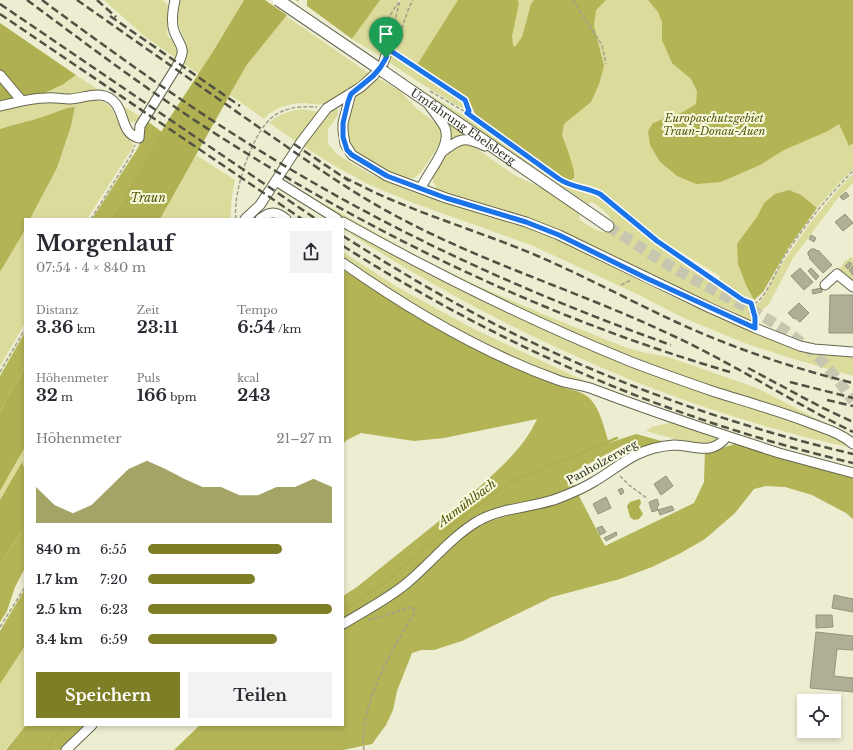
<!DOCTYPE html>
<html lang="de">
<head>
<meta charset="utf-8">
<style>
	body { margin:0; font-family:"Libre Baskerville",serif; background:#f2f2f3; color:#2b2b33; height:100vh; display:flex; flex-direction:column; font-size:15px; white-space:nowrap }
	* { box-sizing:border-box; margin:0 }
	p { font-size:13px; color:#7c7c81 }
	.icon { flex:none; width:22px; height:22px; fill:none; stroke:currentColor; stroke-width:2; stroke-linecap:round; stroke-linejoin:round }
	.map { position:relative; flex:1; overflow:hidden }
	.details { position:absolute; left:24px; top:218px; width:320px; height:508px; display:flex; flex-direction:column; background:#fff; border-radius:0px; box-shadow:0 2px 6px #0003 }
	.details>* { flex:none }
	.tools { position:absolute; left:797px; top:694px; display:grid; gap:8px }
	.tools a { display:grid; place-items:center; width:44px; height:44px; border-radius:0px; background:#fff; box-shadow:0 2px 6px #0003; font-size:20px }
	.pin { position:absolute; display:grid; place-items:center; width:34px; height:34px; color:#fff; margin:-41px -17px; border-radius:50% 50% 50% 0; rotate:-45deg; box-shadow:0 0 4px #0007 }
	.pin .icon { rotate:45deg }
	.round { display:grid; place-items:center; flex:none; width:42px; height:42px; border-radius:0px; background:#f2f2f3 }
	.summary { display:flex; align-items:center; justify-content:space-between; height:68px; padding:0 12px }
	h1 { font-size:22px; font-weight:700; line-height:30px }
	.metrics { display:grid; grid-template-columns:repeat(3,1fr); gap:6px; height:68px; padding:4px 12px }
	.metrics div { display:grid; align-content:center }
	.metrics b { font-size:17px; font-weight:700 }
	.metrics small { font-size:11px; font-weight:400 }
	.metrics p { font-size:11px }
	.chart { height:112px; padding:8px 12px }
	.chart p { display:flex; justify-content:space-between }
	.chart svg { width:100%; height:72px; margin-top:4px; fill:#7e7e26; opacity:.7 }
	.primary-button { display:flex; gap:8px; margin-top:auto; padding:8px 12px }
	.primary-button a { flex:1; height:46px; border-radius:0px; background:#7e7e26; color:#fff; font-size:16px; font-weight:700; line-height:46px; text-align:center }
	.primary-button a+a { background:#f2f2f3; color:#2b2b33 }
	ul { padding:0 12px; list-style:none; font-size:13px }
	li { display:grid; grid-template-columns:64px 48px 1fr; align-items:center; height:30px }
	li i { height:10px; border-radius:5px; background:#7e7e26 }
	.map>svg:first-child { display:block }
</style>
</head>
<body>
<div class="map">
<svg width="853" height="750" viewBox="0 0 853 750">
	<rect width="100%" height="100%" fill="#ecedd1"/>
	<path fill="#dbdc9b" d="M104,0H163L168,5L167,33L169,38L174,39L179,51L177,59L143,35Z
		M178,0H244L199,74L182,63L187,51V46L179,26L177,11Z
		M380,0H399L397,7L401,0H853V169L838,184L817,208L811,203L749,291L754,300H747L718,281L720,276L649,233L600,192L574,185L567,175L472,94L415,64L394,50L393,44L388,38L383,58L352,39Z
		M286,16L370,74C358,84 339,100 324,104C318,105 311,104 305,103C290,103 274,107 264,119L230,95L246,66Z
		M390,55L400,58L455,96L463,102L465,109L456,105L425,86L387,61Z
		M395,74L476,123L560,182L570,187L593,193L599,196L660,245L700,273L743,302L751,305H756L762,300L779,268L808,226L842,185L853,174V183L838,198L793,258L769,304L750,321L734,312L677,288L549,226L517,214L438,190C436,187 434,184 433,181C430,165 452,150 463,143L472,145L514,175L548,191L580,214L579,218L580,220C587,225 607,239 614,228C614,217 601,208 592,202L588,204Z
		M76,75L99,90L73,95L42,94L62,85Z
		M376,77L400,91L416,108L437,124L441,131V139L436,150L421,172L414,178L409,179L395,175L367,161L354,151L347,140L346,131L356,95Z
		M94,100C116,102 114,117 123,132C125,137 130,140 133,144V147L87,219H30L57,168L71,126L75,108C63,108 53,114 42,117C28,122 14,124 0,129V111L37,103L45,102L69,104Z
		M120,104L141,117C128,131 124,113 120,104Z
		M335,108L338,110V115L328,129V144L338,155L370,174L405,189L451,205L524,226L562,242L675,298L745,329L763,336L853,355V376L797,360L747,344L686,319L635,293L531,245L411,202L370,185L333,165L303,146L330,109Z
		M302,109L319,112L297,142L269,123C280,113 288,112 302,109Z
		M448,124L465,134L458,137L447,144Z
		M196,155L235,180L232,196L230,219H160Z
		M323,203L422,259L478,286L545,315L627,348L646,353L668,357L757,388L853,438V448C672,410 497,329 343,229V219H328L317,212Z
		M25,230V323L0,366V272Z
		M343,252L397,287L474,329L593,385L547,374L480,342L431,316L343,261Z
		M851,257L853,259V284L841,273L839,270L844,262Z
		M672,422L718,437L717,439L711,444L696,445L646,431L652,427Z
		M25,447V471L22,463L0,500V491Z
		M25,646V725H26L5,750H0V684Z"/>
	<path fill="#b3b455" d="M307,0H380L352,39L307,6Z
		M458,0H517L519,3L512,36L513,45L515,47L522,37L531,4L534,0H606L596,10L594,26L604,66L599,84L591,102L564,124L562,135L569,154L574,171V178L568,182L560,177L480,121C474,114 472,105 467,98L417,65Z
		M648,0H853V143L849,146L839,124L828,131L784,150L760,165L721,182L696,184L677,176L660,162L650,145L648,131L653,123L683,112L696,104L697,91L691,79L672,63L662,40V22L658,12Z
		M75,107L71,126L57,168L30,219H25V230L0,272V129C14,124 28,122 42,117C53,114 63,108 75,107Z
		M147,121L162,132L111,219H92L138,148L143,137Z
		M789,190L801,195L817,208L789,247L763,292L754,300L746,285L738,264L737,244L757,217L764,203L775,194Z
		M343,270C394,303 446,335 501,361C520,370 539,379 559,386C569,390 580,390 588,397C600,407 604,428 609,443L636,434L669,443L638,452L627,443L568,475L576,488L556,497L501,508L405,582L343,620V596L357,587C396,555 437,524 476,490C499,469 524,448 537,419L444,438L414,441L361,433L347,440L343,444Z
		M25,332V367L0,411V376Z
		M735,444L853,478V519L846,513L812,495L785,487L766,486L754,489L735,513L705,539L679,554L652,567L620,579L552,597L462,641L434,650H421L412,653L397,691L393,710L386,725L372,744L343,750H174L200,725H343V630L411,586L461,538L481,524L578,494L605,546L694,503L704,482L705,451H712Z
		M25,525V568L15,587L7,611L0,622V565Z
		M25,589V646L0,684V631Z
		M26,725H89L62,750H6Z"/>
	<path fill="#afb051" d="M244,0H299L246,66L160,219H111L167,122L212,53Z
		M0,23L76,75L62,85L42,94L0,102Z
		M25,367V447L0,491V411Z
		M22,462L25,471V525L0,565V500Z
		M640,499L641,503L639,507L643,514L639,519L634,520L630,517L627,506L630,502Z"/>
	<path fill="#ecedd1" d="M265,0H296L300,3L288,16Z"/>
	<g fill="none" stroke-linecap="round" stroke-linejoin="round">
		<path stroke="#afb051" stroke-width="2.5" d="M343,611L387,581L431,542L496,492L516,480L617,438
			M48,750C51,740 58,730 68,725"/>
	</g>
	<path fill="#aeaf94" stroke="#93947a" d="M846,192L849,196L843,200L840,197Z
		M845,214L853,223L843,231L835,222Z
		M811,235L816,238L814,242L809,239Z
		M811,249H815L817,251L818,250L832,265L823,273L809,258L810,257L808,255V252Z
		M849,262L852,264L848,269L845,266Z
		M853,266V275L849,270Z
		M800,268L813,282L804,290L791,276Z
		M811,268L819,276L816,280L808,271Z
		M821,288L822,292L813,294L812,290Z
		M830,295H853V333H829Z
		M799,303L809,313L800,322L795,318L794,319L788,313Z
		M666,476L673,486L661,495L654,484Z
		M622,488L624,492L621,495L618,490Z
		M606,497L611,508L598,514L593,504Z
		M657,499L659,505L657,506L658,510L652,512L649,502Z
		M672,506L674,510L660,515L658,510Z
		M602,526L606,532L600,535L597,528Z
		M616,532L617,535L606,541L604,538Z
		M834,595L853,599V612L832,608Z
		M816,615H832L833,627L816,628Z
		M816,632L853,636V650L837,649L834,676L853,678V692L810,688Z"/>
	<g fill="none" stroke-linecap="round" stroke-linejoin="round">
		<path stroke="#c7c7af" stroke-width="11" stroke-dasharray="11 5.5" stroke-linecap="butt" d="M608,226C634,243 659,260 686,275C725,297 768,315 803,344C823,359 839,381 853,401"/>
		<g stroke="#66674e" stroke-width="11">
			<path id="minor" d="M0,75L22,101
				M351,93L343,123V131L345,144L352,155L387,176L446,198L526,222L559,235L710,308L755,328L800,346L814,349L853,352
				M0,106C15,103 30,98 46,98C54,97 62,99 70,99C86,98 104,88 116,104C125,116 122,134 139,138L140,126L177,66C187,47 181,49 174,31C171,22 173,9 175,0
				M442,152C460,138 464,136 485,146
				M276,181L337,219
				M421,188C428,172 452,146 445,128C441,120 434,112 429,105
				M245,219L260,205L301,142L327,108L361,87L373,76L383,64L388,49
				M260,219C270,211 276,211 286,219
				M343,222C436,274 531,321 629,361C657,372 686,382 715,392C747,402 779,411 810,423C825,429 841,433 853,444
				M343,263C407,308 481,352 555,379C566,384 578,384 590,388C635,405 681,421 727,436
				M825,285L837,274L853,287
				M343,624C364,611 388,599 407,583C431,563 451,537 478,521C503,507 533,508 559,498C572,493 584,488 595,481C609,473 622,462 636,455C648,449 660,446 674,445C694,445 712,457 727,436L779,453L853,473
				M66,750L92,725"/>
		</g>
		<g stroke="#66674e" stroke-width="13">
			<g id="major">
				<path id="s1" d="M384,72L608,226"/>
			</g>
		</g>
		<path stroke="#a0a18c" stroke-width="1.5" stroke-dasharray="4 2" stroke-linecap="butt" d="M573,0L602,45L606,64
			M384,25L398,3
			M390,41L400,0
			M394,45C404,30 404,15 413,0
			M395,53L465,100L469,111L468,113
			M430,91L467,113L564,182C576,188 588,189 600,194L667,249L743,300C747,302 752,305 757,302C766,296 778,268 784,257C804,226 827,197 853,171
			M91,219L131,155L135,145
			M236,219C232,193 253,129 275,115C288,107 302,106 317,107
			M621,285L631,280
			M751,303L755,319
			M0,372L25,329
			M620,476L629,485L648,499
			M0,627L25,587
			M364,750C358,708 392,647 415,613L413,607C398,610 384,617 368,620"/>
		<use href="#minor" stroke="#fff" stroke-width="9"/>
		<use href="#major" stroke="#fff" stroke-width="11"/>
		<path stroke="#515144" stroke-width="2.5" stroke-dasharray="8 4" stroke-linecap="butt" d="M27,0C93,49 158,98 227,141C383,240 553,320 730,372
			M42,0C123,60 204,118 290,169C411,241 539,298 671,345
			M77,0C137,42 197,84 257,126C302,157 347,190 396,216C483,263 578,291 667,333C731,362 790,401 853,432
			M97,0L116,17
			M0,4L316,219
			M0,14L302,219
			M110,16L240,106
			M294,144L349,181
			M344,177C406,211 475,229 540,257C586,277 631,301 676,322C733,348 792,368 853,383
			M343,236C408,277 474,316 544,348C643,394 747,429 853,454
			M343,246C504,348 668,419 853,463
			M748,368L821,407L853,422
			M790,382L853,398
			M827,400L853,406"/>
		<g stroke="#66674e" stroke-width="13" stroke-linecap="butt">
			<path id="major-bridge" d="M278,0L384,72"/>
		</g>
		<use href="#major-bridge" stroke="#fff" stroke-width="11"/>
	</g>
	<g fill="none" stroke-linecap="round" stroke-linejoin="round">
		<g stroke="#fff" stroke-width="8">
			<path id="route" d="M388,49L465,100L469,111L467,113L559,179C573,188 586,187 600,194L657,241L743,300L751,303L755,317V328L646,278L559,235L526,222L446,198L387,176L352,155L347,150L343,137V123L348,102L351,94L373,76L380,68L386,58Z"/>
		</g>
		<use href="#route" stroke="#1a73e8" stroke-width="5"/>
	</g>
	<g text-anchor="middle" stroke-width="4" stroke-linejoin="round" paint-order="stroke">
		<g font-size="11" font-style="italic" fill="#56560e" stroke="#f9fbde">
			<text x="714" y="122">Europaschutzgebiet<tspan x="714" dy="13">Traun-Donau-Auen</tspan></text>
		</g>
		<g font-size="11" fill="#313127" stroke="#f9fbde">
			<text dy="4" stroke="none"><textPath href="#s1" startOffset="96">Umfahrung Ebelsberg</textPath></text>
			<text transform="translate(602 462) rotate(-29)" y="4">Panholzerweg</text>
		</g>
		<g font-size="12" font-style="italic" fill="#54540a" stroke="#f9fbde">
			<text x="148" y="202">Traun</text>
			<text transform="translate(467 503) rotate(-37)" y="4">Aumühlbach</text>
		</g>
	</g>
</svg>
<div class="tools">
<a><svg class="icon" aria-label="locate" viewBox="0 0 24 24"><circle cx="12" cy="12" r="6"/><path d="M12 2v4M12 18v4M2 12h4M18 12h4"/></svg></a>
</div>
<div class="pin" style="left:386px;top:58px;background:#1e9e55"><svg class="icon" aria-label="arrive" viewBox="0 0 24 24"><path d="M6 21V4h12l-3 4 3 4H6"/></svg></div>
<section class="details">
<div class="summary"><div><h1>Morgenlauf</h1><p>07:54 · 4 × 840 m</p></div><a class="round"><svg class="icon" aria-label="share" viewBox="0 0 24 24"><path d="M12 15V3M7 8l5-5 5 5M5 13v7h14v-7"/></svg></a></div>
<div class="metrics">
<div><p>Distanz</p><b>3.36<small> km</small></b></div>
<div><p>Zeit</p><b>23:11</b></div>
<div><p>Tempo</p><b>6:54<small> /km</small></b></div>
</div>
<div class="metrics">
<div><p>Höhenmeter</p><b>32<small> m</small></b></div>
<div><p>Puls</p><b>166<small> bpm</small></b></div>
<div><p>kcal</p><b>243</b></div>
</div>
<div class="chart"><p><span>Höhenmeter</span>21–27 m</p>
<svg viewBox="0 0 160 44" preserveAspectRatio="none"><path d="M0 44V22L10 33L20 38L30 33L40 22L50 11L60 6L70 11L80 17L90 22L100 22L110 27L120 27L130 22L140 22L150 17L160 22V44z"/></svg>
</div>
<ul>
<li><b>840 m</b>6:55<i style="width:73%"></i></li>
<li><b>1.7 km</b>7:20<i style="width:58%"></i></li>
<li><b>2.5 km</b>6:23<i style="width:100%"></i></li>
<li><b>3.4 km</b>6:59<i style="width:70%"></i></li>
</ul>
<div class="primary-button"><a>Speichern</a><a>Teilen</a></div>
</section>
</div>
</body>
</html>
